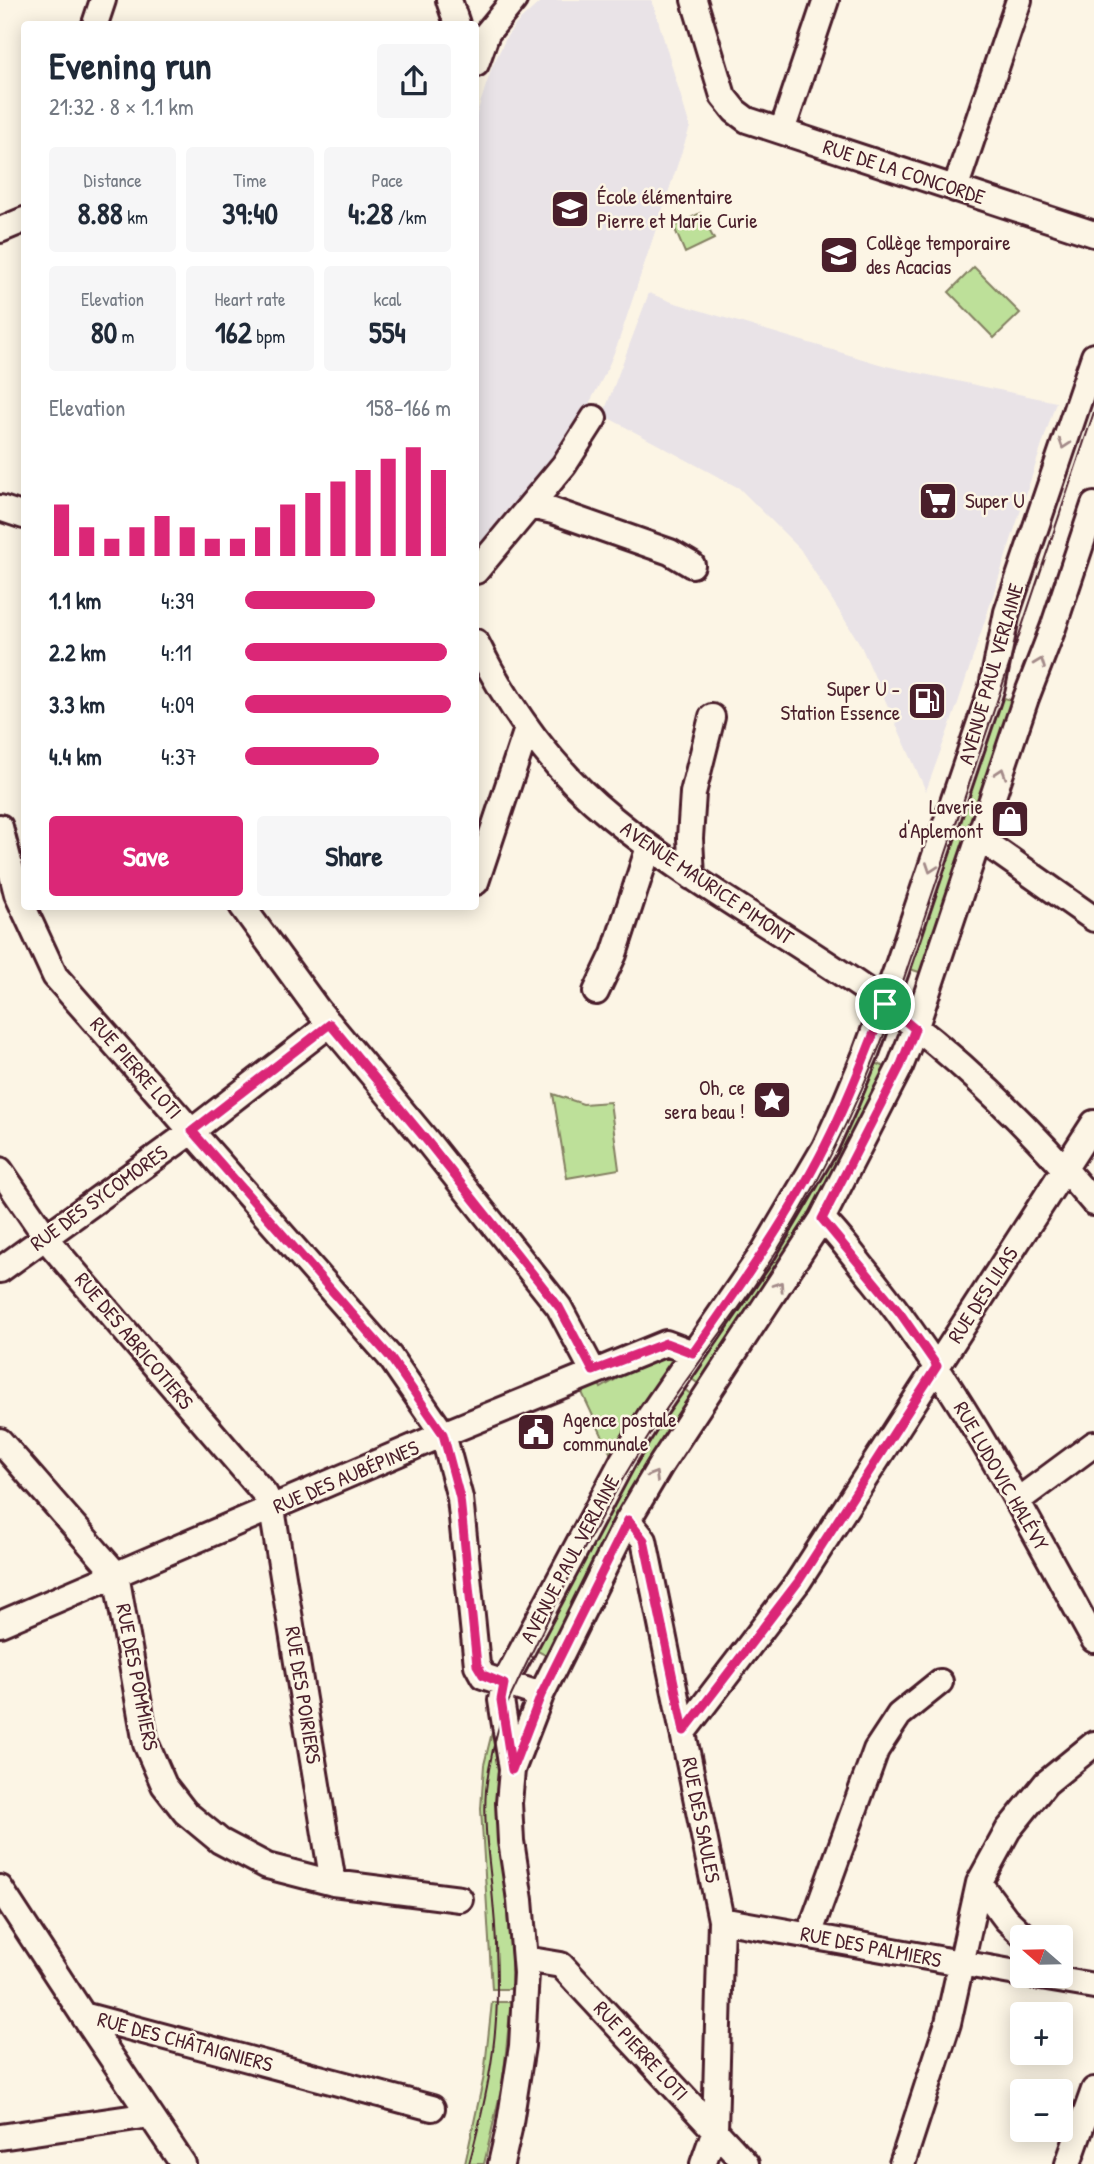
<!DOCTYPE html>
<html lang="en">
<head>
<meta charset="utf-8">
<style>
	body { margin:0; font-family:"Patrick Hand",sans-serif; background:#f6f6f7; color:#1f2937; height:100vh; display:flex; flex-direction:column; font-size:26px; white-space:nowrap }
	* { box-sizing:border-box; margin:0 }
	p { font-size:23px; color:#747a83 }
	.icon { flex:none; width:38px; height:38px; fill:none; stroke:currentColor; stroke-width:2; stroke-linecap:round; stroke-linejoin:round }
	.map { position:relative; flex:1; overflow:hidden }
	.side { position:absolute; left:21px; top:21px; width:458px; height:889px; display:flex; flex-direction:column; background:#fff; border-radius:7px; box-shadow:0 4px 18px #0003 }
	.side>* { flex:none }
	.needle { width:46px; rotate:290deg }
	.buttons { position:absolute; left:1010px; top:1925px; display:grid; gap:14px }
	.buttons a { display:grid; place-items:center; width:63px; height:63px; border-radius:7px; background:#fff; box-shadow:0 4px 18px #0003; font-size:35px }
	.pin { position:absolute; display:grid; place-items:center; width:60px; height:60px; color:#fff; margin:-30px; border:4px solid #fff; border-radius:50%; box-shadow:0 2px 7px #0007 }
	.round { display:grid; place-items:center; flex:none; width:74px; height:74px; border-radius:7px; background:#f6f6f7 }
	.headline { display:flex; align-items:center; justify-content:space-between; height:119px; padding:0 28px }
	h1 { font-size:38px; font-weight:700; line-height:52px }
	.stats { display:grid; grid-template-columns:repeat(3,1fr); gap:10px; height:119px; padding:7px 28px }
	.stats div { display:grid; align-content:center; border-radius:7px; background:#f6f6f7; text-align:center }
	.stats b { font-size:30px; font-weight:700 }
	.stats small { font-size:19px; font-weight:400 }
	.stats p { font-size:19px }
	.chart { height:196px; padding:14px 28px }
	.chart p { display:flex; justify-content:space-between }
	.chart svg { width:100%; height:126px; margin-top:7px; stroke:#db2777; stroke-width:6 }
	.action { display:flex; gap:14px; margin-top:auto; padding:14px 28px }
	.action a { flex:1; height:80px; border-radius:7px; background:#db2777; color:#fff; font-size:28px; font-weight:700; line-height:80px; text-align:center }
	.action a+a { background:#f6f6f7; color:#1f2937 }
	ul { padding:0 28px; list-style:none; font-size:23px }
	li { display:grid; grid-template-columns:112px 84px 1fr; align-items:center; height:52px }
	li i { height:18px; border-radius:9px; background:#db2777 }
	.map>svg:first-child { display:block }
</style>
</head>
<body>
<div class="map">
<svg width="1094" height="2164" viewBox="0 0 1094 2164">
	<rect width="100%" height="100%" fill="#fcf5e5"/>
	<filter id="ink" filterUnits="userSpaceOnUse"><feTurbulence type="fractalNoise" baseFrequency=".0143" numOctaves="2"/><feDisplacementMap in="SourceGraphic" scale="14" xChannelSelector="R" yChannelSelector="G"/><feConvolveMatrix kernelMatrix="1 2 1 2 8 2 1 2 1" color-interpolation-filters="sRGB"/></filter>
	<g filter="url(#ink)">
		<path fill="#e9e3e7" d="M542,0H652L690,127L618,343L606,372L574,432L557,458L476,557V116L492,67L507,36L516,24Z
			M649,293L672,302L886,366L1056,402L958,703L926,791L860,644L800,549L739,488L603,415Z"/>
		<path fill="#bde099" stroke="#848062" stroke-width="2" d="M700,213L714,239L685,253L674,227Z
			M974,267L1020,313L994,338L949,292Z
			M995,695L1013,701L922,973L904,967Z
			M870,1061L888,1068L835,1179L700,1385L685,1374Z
			M553,1094L583,1104L610,1102L619,1169L567,1178Z
			M661,1353L672,1356L674,1360L613,1459L579,1386L597,1379L601,1388L618,1378L616,1371Z
			M678,1384L693,1396L628,1497L547,1656L530,1647Z
			M495,1720L504,1757L501,1846L511,1956V1989H492L481,1809L484,1765Z
			M492,2002H511L503,2081L484,2164H465L484,2076Z"/>
		<g fill="none" stroke-linecap="round" stroke-linejoin="round">
			<g stroke="#4a1f2b" stroke-width="30">
				<path id="minor" d="M449,0L457,24
					M694,0L723,96L735,111L747,120L1094,234
					M95,24L103,0
					M476,64L487,33L514,0
					M782,131L826,0
					M955,189L1019,0
					M0,230L24,220
					M531,506L553,511L670,552L692,565
					M0,508L24,516
					M476,571L564,465L594,418
					M476,642C508,708 554,771 611,817C690,882 782,931 866,990C952,1050 1027,1123 1094,1203
					M0,827L17,894L55,976L390,1357L443,1434L460,1498L477,1665L483,1676L541,1695
					M979,838L1094,919
					M692,877L690,838L693,793L712,717
					M476,882L527,729
					M242,906L318,1010L428,1142L559,1307L593,1371
					M596,992L614,954L649,847
					M0,1170L53,1247L265,1494L272,1509L333,1883
					M822,1219C841,1237 856,1260 873,1280C961,1390 1026,1517 1094,1640
					M0,1270L192,1131L330,1024
					M0,1441L116,1574L146,1744L164,1785L185,1812L220,1841L267,1866L333,1883L460,1899
					M1017,1501L1094,1444
					M628,1520L644,1540L721,1920L715,2130L703,2164
					M0,1624L453,1430L666,1343L693,1353
					M684,1731L798,1582L1094,1123
					M512,1769L501,1700L504,1684L623,1460L650,1416L764,1251L825,1147L846,1101L866,1053L896,971L992,687L1007,612L1094,356
					M979,1883L1006,1919L1025,1937
					M0,1888L83,2015L432,2108
					M721,1920L1022,1974
					M809,1935L876,1750L899,1715L940,1682
					M525,1959L561,1965L746,2164
					M1035,1976L1094,1986
					M83,2015L183,2164
					M0,2137L150,2115
					M501,2164L509,2129L522,2046L526,1973L520,1900L511,1841L509,1803L512,1770L541,1695L628,1520L660,1466L822,1219L900,1067L915,1029L1026,698L1053,628L1094,505
					M902,2164L948,2023L979,1883L1008,1830L1046,1783L1094,1744
					M1068,2164L1094,2090"/>
			</g>
			<use href="#minor" stroke="#fcf5e5" stroke-width="24"/>
			<path stroke="#4a1f2b" stroke-width="2" d="M469,2164C484,2108 497,2050 497,1991C497,1962 496,1931 493,1901C490,1865 483,1827 486,1790C489,1763 495,1738 503,1713C549,1615 599,1513 657,1423C687,1377 721,1334 752,1289C811,1202 857,1109 893,1011L1094,412"/>
		</g>
		<defs><path id="oneway-chevron" d="M-2-3.5L2.5 0L-2 3.5" fill="none" stroke-width="1.6" stroke-linecap="round" stroke-linejoin="round" transform="scale(1.75)"/></defs>
		<g stroke="#a38a88">
			<use href="#oneway-chevron" transform="translate(1064 444) rotate(109)"/>
			<use href="#oneway-chevron" transform="translate(1040 663) rotate(-69)"/>
			<use href="#oneway-chevron" transform="translate(1001 773) rotate(-72)"/>
			<use href="#oneway-chevron" transform="translate(931 868) rotate(109)"/>
			<use href="#oneway-chevron" transform="translate(779 1286) rotate(-56)"/>
			<use href="#oneway-chevron" transform="translate(654 1476) rotate(-59)"/>
		</g>
	</g>
	<g fill="none" stroke-linecap="round" stroke-linejoin="round" filter="url(#ink)">
		<g stroke="#fff" stroke-width="14">
			<path id="route" d="M885,1004L915,1029L900,1067L822,1219L900,1313L937,1366L798,1582L684,1731L644,1540L628,1520L541,1695L512,1770L501,1700L504,1684L483,1675L477,1665L460,1498L443,1434L390,1357L192,1131L330,1024L428,1142L559,1307L593,1371L666,1343L693,1353C740,1286 788,1219 825,1146C848,1101 867,1052 885,1004Z"/>
		</g>
		<use href="#route" stroke="#db2777" stroke-width="9"/>
	</g>
	<defs>
		<g id="school-square" transform="scale(2.0125)"><rect x="-9" y="-9" width="18" height="18" rx="4" fill="#4a1f2b" stroke="#fcf5e5"/><path d="M0-5L7-2L0 1L-7-2ZM-4 1L0 2.5L4 1V4Q0 6-4 4Z" fill="#fff"/></g>
		<g id="university-square" transform="scale(2.0125)"><rect x="-9" y="-9" width="18" height="18" rx="4" fill="#4a1f2b" stroke="#fcf5e5"/><path d="M0-5L7-2L0 1L-7-2ZM-4 1L0 2.5L4 1V4Q0 6-4 4Z" fill="#fff"/></g>
		<g id="supermarket-square" transform="scale(2.0125)"><rect x="-9" y="-9" width="18" height="18" rx="4" fill="#4a1f2b" stroke="#fcf5e5"/><path d="M-6-5.5h2.5l.6 2H6L4.5 2H-2.5L-4.4-4H-6ZM-1.5 3.2a1.3 1.3 0 1 0 .1 0ZM3 3.2a1.3 1.3 0 1 0 .1 0Z" fill="#fff"/></g>
		<g id="fuel-square" transform="scale(2.0125)"><rect x="-9" y="-9" width="18" height="18" rx="4" fill="#4a1f2b" stroke="#fcf5e5"/><path d="M-5.5-6h7V0h2V4h1.3V-2.5L3-4.5l.8-.8L6-3V5H2.5V1h-1V6h-7ZM-4.2-4.7v3.2H.2V-4.7Z" fill="#fff"/></g>
		<g id="shop-square" transform="scale(2.0125)"><rect x="-9" y="-9" width="18" height="18" rx="4" fill="#4a1f2b" stroke="#fcf5e5"/><path d="M-5-2.5h2.3a2.7 3.5 0 0 1 5.4 0H5L5.5 6h-11ZM-1.5-2.5h3a1.5 2.3 0 0 0-3 0Z" fill="#fff"/></g>
		<g id="sight-square" transform="scale(2.0125)"><rect x="-9" y="-9" width="18" height="18" rx="4" fill="#4a1f2b" stroke="#fcf5e5"/><path d="M0-6L1.8-2.2L6-1.7L2.9 1.2L3.7 5.4L0 3.3L-3.7 5.4L-2.9 1.2L-6-1.7L-1.8-2.2Z" fill="#fff"/></g>
		<g id="civic-square" transform="scale(2.0125)"><rect x="-9" y="-9" width="18" height="18" rx="4" fill="#4a1f2b" stroke="#fcf5e5"/><path d="M-.6-6.5H3V-4.5H.6V-3L4-1V1h2V6H-6V1h2V-1L-.6-3ZM-1.2 2.5V6h2.4V2.5Z" fill="#fff"/></g>
	</defs>
	<g fill-rule="evenodd">
		<use href="#school-square" x="570" y="209"/>
		<use href="#university-square" x="839" y="255"/>
		<use href="#supermarket-square" x="938" y="501"/>
		<use href="#fuel-square" x="927" y="701"/>
		<use href="#shop-square" x="1010" y="819"/>
		<use href="#sight-square" x="772" y="1100"/>
		<use href="#civic-square" x="536" y="1432"/>
	</g>
	<g text-anchor="middle" stroke-width="5" stroke-linejoin="round" paint-order="stroke">
		<g font-size="21" fill="#4a1f2b" stroke="#fcf5e5">
			<text transform="translate(904 172) rotate(18)" y="7">RUE DE LA CONCORDE</text>
			<text transform="translate(991 674) rotate(-74)" y="7">AVENUE PAUL VERLAINE</text>
			<text transform="translate(707 883) rotate(34)" y="7">AVENUE MAURICE PIMONT</text>
			<text transform="translate(136 1068) rotate(49)" y="7">RUE PIERRE LOTI</text>
			<text transform="translate(99 1198) rotate(-36)" y="7">RUE DES SYCOMORES</text>
			<text transform="translate(983 1295) rotate(-57)" y="7">RUE DES LILAS</text>
			<text transform="translate(134 1341) rotate(50)" y="7">RUE DES ABRICOTIERS</text>
			<text transform="translate(1001 1476) rotate(60)" y="7">RUE LUDOVIC HALÉVY</text>
			<text transform="translate(346 1477) rotate(-23)" y="7">RUE DES AUBÉPINES</text>
			<text transform="translate(570 1559) rotate(-62)" y="7">AVENUE PAUL VERLAINE</text>
			<text transform="translate(137 1677) rotate(79)" y="7">RUE DES POMMIERS</text>
			<text transform="translate(303 1695) rotate(81)" y="7">RUE DES POIRIERS</text>
			<text transform="translate(701 1820) rotate(79)" y="7">RUE DES SAULES</text>
			<text transform="translate(871 1947) rotate(11)" y="7">RUE DES PALMIERS</text>
			<text transform="translate(185 2042) rotate(15)" y="7">RUE DES CHÂTAIGNIERS</text>
			<text transform="translate(641 2051) rotate(47)" y="7">RUE PIERRE LOTI</text>
		</g>
		<g font-size="21" fill="#4a1f2b" stroke="#fcf5e5" text-anchor="start">
			<text x="597" y="204">École élémentaire<tspan x="597" dy="24">Pierre et Marie Curie</tspan></text>
			<text x="866" y="250">Collège temporaire<tspan x="866" dy="24">des Acacias</tspan></text>
			<text x="965" y="508">Super U</text>
			<text x="900" y="696" text-anchor="end">Super U -<tspan x="900" dy="24">Station Essence</tspan></text>
			<text x="983" y="814" text-anchor="end">Laverie<tspan x="983" dy="24">d'Aplemont</tspan></text>
			<text x="745" y="1095" text-anchor="end">Oh, ce<tspan x="745" dy="24">sera beau !</tspan></text>
			<text x="563" y="1427">Agence postale<tspan x="563" dy="24">communale</tspan></text>
		</g>
	</g>
</svg>
<div class="buttons">
<a><svg class="needle" viewBox="-14 -14 28 28"><path d="M0-13l5 13h-10z" fill="#e53935"/><path d="M0 13l5-13h-10z" fill="#747a83"/></svg></a>
<a>+</a>
<a>−</a>
</div>
<div class="pin" style="left:885px;top:1004px;background:#1e9e55"><svg class="icon" aria-label="arrive" viewBox="0 0 24 24"><path d="M6 21V4h12l-3 4 3 4H6"/></svg></div>
<section class="side">
<div class="headline"><div><h1>Evening run</h1><p>21:32 · 8 × 1.1 km</p></div><a class="round"><svg class="icon" aria-label="share" viewBox="0 0 24 24"><path d="M12 15V3M7 8l5-5 5 5M5 13v7h14v-7"/></svg></a></div>
<div class="stats">
<div><p>Distance</p><b>8.88<small> km</small></b></div>
<div><p>Time</p><b>39:40</b></div>
<div><p>Pace</p><b>4:28<small> /km</small></b></div>
</div>
<div class="stats">
<div><p>Elevation</p><b>80<small> m</small></b></div>
<div><p>Heart rate</p><b>162<small> bpm</small></b></div>
<div><p>kcal</p><b>554</b></div>
</div>
<div class="chart"><p><span>Elevation</span>158–166 m</p>
<svg viewBox="0 0 160 44" preserveAspectRatio="none"><path d="M5 44V26M15 44V34M25 44V38M35 44V34M45 44V30M55 44V34M65 44V38M75 44V38M85 44V34M95 44V26M105 44V22M115 44V18M125 44V14M135 44V10M145 44V6M155 44V14"/></svg>
</div>
<ul>
<li><b>1.1 km</b>4:39<i style="width:63%"></i></li>
<li><b>2.2 km</b>4:11<i style="width:98%"></i></li>
<li><b>3.3 km</b>4:09<i style="width:100%"></i></li>
<li><b>4.4 km</b>4:37<i style="width:65%"></i></li>
</ul>
<div class="action"><a>Save</a><a>Share</a></div>
</section>
</div>
</body>
</html>
